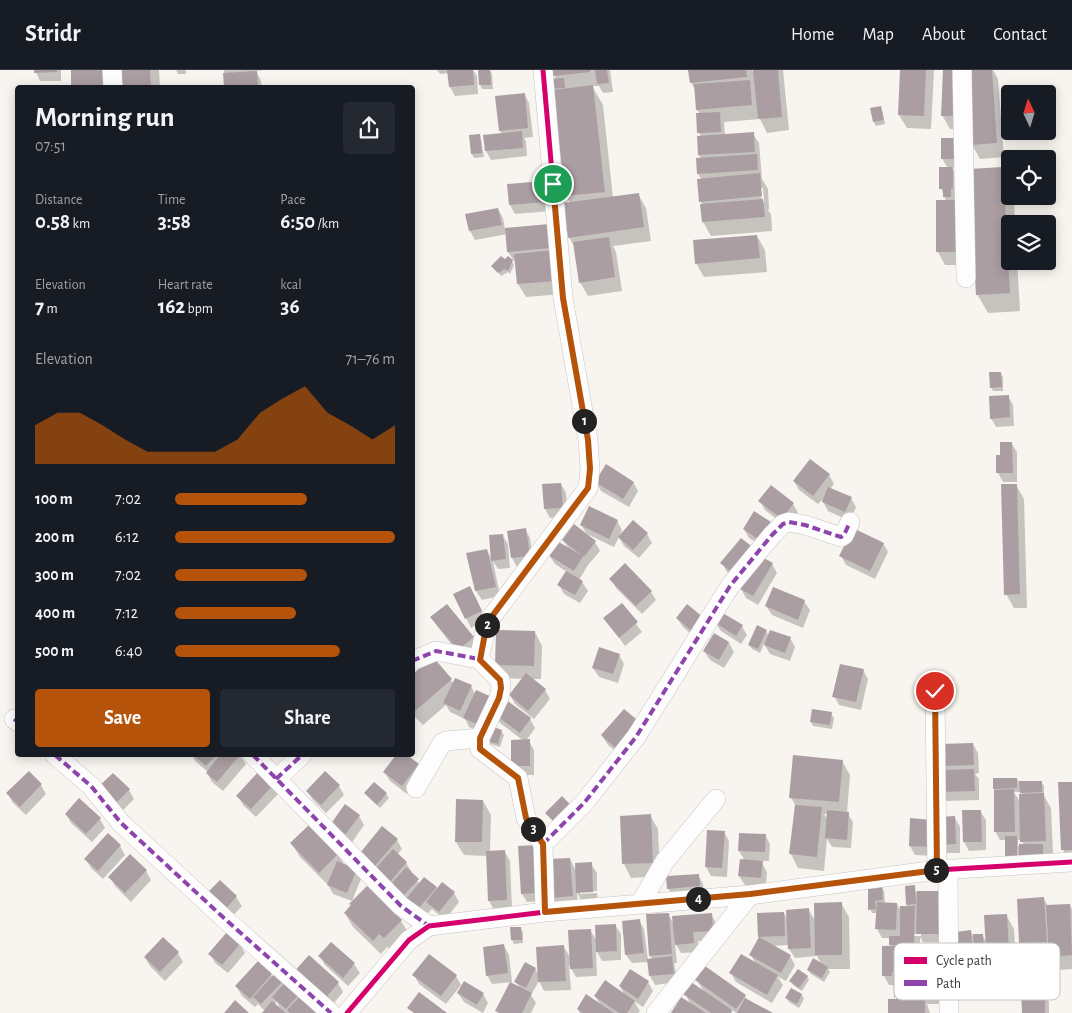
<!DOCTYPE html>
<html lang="en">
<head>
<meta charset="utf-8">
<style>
	body { margin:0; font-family:"Alegreya Sans",sans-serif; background:#242831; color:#f1f3f6; height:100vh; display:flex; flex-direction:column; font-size:19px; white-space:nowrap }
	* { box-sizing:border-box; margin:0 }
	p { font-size:16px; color:#9ea1a6 }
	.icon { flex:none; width:28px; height:28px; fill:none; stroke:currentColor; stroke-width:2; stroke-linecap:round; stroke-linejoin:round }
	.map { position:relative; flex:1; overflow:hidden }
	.side { position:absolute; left:15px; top:15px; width:400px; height:672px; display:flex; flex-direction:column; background:#171b24; border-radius:5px; box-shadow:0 2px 12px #0003 }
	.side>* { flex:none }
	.needle { width:32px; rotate:356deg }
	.fabs { position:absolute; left:1001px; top:15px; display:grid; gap:10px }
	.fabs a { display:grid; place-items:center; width:55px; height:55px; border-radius:5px; background:#171b24; box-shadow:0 2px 12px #0003; font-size:25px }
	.pin { position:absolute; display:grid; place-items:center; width:42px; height:42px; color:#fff; margin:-21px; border:2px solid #fff; border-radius:50%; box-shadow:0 1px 5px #0007 }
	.km { position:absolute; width:25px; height:25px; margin:-12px; border-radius:50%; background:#222; color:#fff; font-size:14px; line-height:25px; text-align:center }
	.round { display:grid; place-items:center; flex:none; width:52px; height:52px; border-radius:5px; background:#242831 }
	.head { display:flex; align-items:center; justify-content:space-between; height:85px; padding:0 20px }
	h1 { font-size:28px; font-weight:700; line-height:38px }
	.stats { display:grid; grid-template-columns:repeat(3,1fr); gap:8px; height:85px; padding:5px 20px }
	.stats div { display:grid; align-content:center }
	.stats b { font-size:21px; font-weight:700 }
	.stats small { font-size:14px; font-weight:400 }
	.stats p { font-size:14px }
	.chart { height:140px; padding:10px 20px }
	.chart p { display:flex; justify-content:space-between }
	.chart svg { width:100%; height:90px; margin-top:5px; fill:#b45309; opacity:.7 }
	.cta { display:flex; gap:10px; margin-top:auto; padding:10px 20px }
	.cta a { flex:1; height:58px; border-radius:5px; background:#b45309; color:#fff; font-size:20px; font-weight:700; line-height:58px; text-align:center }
	.cta a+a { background:#242831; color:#f1f3f6 }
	ul { padding:0 20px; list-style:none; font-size:16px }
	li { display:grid; grid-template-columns:80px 60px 1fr; align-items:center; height:38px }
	li i { height:12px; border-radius:6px; background:#b45309 }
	header { display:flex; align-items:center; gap:30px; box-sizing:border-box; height:70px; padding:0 25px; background:#171b24; border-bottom:1px solid #363941 }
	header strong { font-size:24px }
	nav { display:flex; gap:28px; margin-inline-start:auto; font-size:18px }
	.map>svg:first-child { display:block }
</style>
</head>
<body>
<header>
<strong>Stridr</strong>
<nav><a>Home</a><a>Map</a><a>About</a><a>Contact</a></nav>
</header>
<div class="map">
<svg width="1072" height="943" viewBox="0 0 1072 943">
	<rect width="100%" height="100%" fill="#f8f4ef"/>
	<path fill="#0003" fill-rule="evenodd" d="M35,0H61V11H40Z
		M72,0H109L110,18H73Z
		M120,0H159L160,18H120Z
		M176,0H186V4H178Z
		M224,0H264L256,1L261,11L262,18H225Z
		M437,0H473L477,6L478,24L455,26L450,17L449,3L440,4Z
		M490,0L492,4L493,19H482L480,15L479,1Z
		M553,0H610L613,22L603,23L599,16H592L603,35L613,128L638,124L646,138L651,171L613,176L616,182L622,221L588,226L580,212L575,178L569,167L571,134L566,126L554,22L551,23L556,10Z
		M690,0H752L755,5V0H783L789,60L767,63L760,49L724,52L725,65L753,64L759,73L762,109L768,119L769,139L768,140L771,144L772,161L711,166L703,152V135L700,131L702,110L698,104L701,89L699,85L698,67H701L699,62L700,44L697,40L695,20L691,12ZM760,118H763L764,132H762Z
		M901,0H934L931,59L907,58L899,45Z
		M944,0H993L998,9L1004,87L980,89L963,59H950L942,45Z
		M524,24L529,33L533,67L524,68L526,71L527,86L491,90L486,81L502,64L500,61Z
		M881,37L885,54L876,56L874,52Z
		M479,65L481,69L484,87L474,88L472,84Z
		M955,69L960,97H952L957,108L966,195H945L938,182L946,131L941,118L948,99L942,88Z
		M1003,98L1010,111V126H1014L1015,154H1010V191H1017L1020,241L988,243L977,224Z
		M548,122L550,141L515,144L510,135Z
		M498,139L503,148L505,159L548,155L563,224L526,227L518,214L516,190L514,191L508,182L507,164L475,170L470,161L467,145Z
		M757,166L765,180L767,202L704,207L696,193Z
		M512,191L514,195L510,204L508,202L501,206L493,196Z
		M1000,303L1003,307V321H993L991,317Z
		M1008,326L1013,335L1014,356L996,357L991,348Z
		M1011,373L1017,382V412H1003L998,403L997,387L1001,386Z
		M829,405L834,414L830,419L851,428L856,437L850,451L828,441L822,430L818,434L799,420L794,411Z
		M596,412H633L638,421L629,437L601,421Z
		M561,414L566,423L568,446L550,448L545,439Z
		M1016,415L1024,429L1027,538H1014L1006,524Z
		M760,431L793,434L798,443L787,457L765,440Z
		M617,451L622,460L620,465L633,452L647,464L652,473L639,488L624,476L619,467L614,477L587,464L581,455Z
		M770,453L775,462L765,478L749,468L744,459Z
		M525,459L530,468L534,494L517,497L512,488Z
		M502,465L508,474L510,498L498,499L493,491Z
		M563,470L595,472L600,481L588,495L579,510L582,512L588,521L580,533L564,524L559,515L567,502L555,494L549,485L569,479Z
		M883,473L888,482L875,509L846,495L841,486Z
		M487,480L493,491L500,526L482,530L476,521L468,484Z
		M759,489L772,494L777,503L758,535L746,528L741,519L754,497L740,513L727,502L722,493Z
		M611,509L651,522L656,530L642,544L616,518Z
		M455,525L475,526L486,550L471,558Z
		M804,531L810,540L803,558L772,545L766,536Z
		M446,535L473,568L478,577L463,589L437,556L432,547Z
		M622,535L642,562L625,576L605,548Z
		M687,536L698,570L683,557L677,548Z
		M715,552L742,556L747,565L741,574L721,561Z
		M766,561L769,566L790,568L795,577L790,591L770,584L764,574L760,583L752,579L749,575Z
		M535,562L542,576L541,609H531L545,620L550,629L534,649L515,634L510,625L523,609L504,608L496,594Z
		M714,565L729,573L734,582L724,598L710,590L704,581Z
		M619,585L624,594L618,613L599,607L593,598Z
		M433,589L454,614L471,616L475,624L484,663L469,657L465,649L450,642L446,635L423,655L412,644V607Z
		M863,600L868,609L861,640L839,635L834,626Z
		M624,640V688L608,675L602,666Z
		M495,644L527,647L528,645L535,658L526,671H529L534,680V705H518L513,696L524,671L500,653Z
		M831,644L834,648L832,659L813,656L811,652Z
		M501,661L504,665L500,677L490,674L488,670Z
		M973,674L978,683L979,703L975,704L979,709V730L946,731L941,722L942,696Z
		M192,685H240L246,694L223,721L212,712L207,703L208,702L195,691Z
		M398,685H405L418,694L423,703L407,724L390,711L385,703Z
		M842,691L850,705L847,743L853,752L851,778L832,777L827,769L824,801L798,798L791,784L796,736L791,728ZM824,744H828V750Z
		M260,702L279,723L256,747L243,735L238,726Z
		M1017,709L1019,712H1041L1044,716V726L1051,738L1053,784L1009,791L1006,770H1000L995,761L994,718ZM1014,722H1021L1023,725L1020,732ZM1018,770H1021L1024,775L1018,776Z
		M1072,713V794H1071L1063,780Z
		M41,715L46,724L26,745L13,733L8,724Z
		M339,716L344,725L326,743L313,730L307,721Z
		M129,720L134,729L121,742L105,726Z
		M365,723L386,724L389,728L380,738Z
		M483,731L491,745L490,782H505L510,791L512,839L494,840L489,831L487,786L464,785L456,772Z
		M345,736L359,746L364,755L351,774L337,764Z
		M980,741L986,750V780L969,781L964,772Z
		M66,744L100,749L105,758L92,772L71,753Z
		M650,745L658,759L660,806L631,808L624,794Z
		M955,748L960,757V783H945L940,774Z
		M931,751L935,786L915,785L910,776Z
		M724,762L729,771L727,807L711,806L706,797Z
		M740,764L765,765L770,774L769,791H761L767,802L766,817L745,815L739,806L745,791L739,781Z
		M397,770L402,779L397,785L406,793L412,802L410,803L420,814L425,809L437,819L454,823L459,832L445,850L432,839L424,847L366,792Z
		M292,774L338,784L345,796L356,800L361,809L352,831L333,824L328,815L300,787Z
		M120,776L125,785L103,809L91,798L86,789Z
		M519,777L543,831L527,832L522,824Z
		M130,786L146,801L151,810L131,832L115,816L110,807Z
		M570,789L576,801L591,794L597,803V821L580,822V824L597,823L598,831L582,832L577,822L578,835L558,837L552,828Z
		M698,805L703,814L704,825L673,827L668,818Z
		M220,812L236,827L242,836L230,849L213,833Z
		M882,817L884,821L885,833L897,834L901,841L908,837L907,835L914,817L916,822H941L945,873L923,872L920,867V874H915V877H924L929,886V903H937L943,912V934H927L930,943H890L897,930L895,926V915H889L884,906L883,877H891L890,868H882L877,859L878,843H872L870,839ZM904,864H921V866H904Z
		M1044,829L1048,836L1070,835L1072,839V899L1058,900L1050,885L1028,886L1020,873Z
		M841,833L849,847L850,899H828L830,902L824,912L811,904L808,900L821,894L817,886L795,888L789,879V875L771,876L790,886L795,895L786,911L777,906L783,915L772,933L736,912L731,903L756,894L751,885L760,868L759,867L784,843L788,850L808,839L816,852Z
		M345,843L401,851L409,864L392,881L387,877L381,884L353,857Z
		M668,844L674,854L711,844L716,853L717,870L698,871V882L681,883L675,873L677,893H674L678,912L655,915L650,906L649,892L632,893L626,885L639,850L644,859L648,890L652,889L650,886Z
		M1006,845L1014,859L1017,912L996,913L988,899V886L977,887V891H964L959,882L971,862L973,866L982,865L987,873Z
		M615,855L621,864V890L602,891L596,880L597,906L576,907L569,895L571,920L544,921L539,911L531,925L536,933L531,943H498L497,941L520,918L516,912L535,899L539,905L564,877L571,889L590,860L597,871Z
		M520,858L523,862V873L514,874L512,870L511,859Z
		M163,869L178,883L183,892L165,911L150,896L145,887Z
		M240,874L245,883L228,903L215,893L210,884Z
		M331,874L354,894L360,903L348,916L325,895L320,886Z
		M504,876L509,885L512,912L492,914L487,905Z
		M309,887L338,913L343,922L329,939Z
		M258,893L273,907L277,903L324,943H263L265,941L258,934L255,937L242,926L237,917ZM277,932L281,940L274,935Z
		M414,905L456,906L461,915L446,934L419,914Z
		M807,906L809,910L802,921L793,915L791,911Z
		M697,910L745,926L747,930L771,943H736L730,939L732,943H673L691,935L685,924L704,922Z
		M648,912L653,921L643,937L634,931L640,941L638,943H580L578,939L601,936L595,926H625L620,916Z
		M792,920L802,925L804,929L799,938L789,932L787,928Z
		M458,923L483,924L488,933L483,943L464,932Z
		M1044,923L1049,932V943H1023Z"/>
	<path fill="#ab9ea3" d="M34,0H57V2L34,3Z
		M71,0H103V15L71,17Z
		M118,0H150L151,18H119Z
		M447,0H473L474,15L449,17Z
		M478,0H490L491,15H479Z
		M552,0H590V2L553,6Z
		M595,0H607L609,13L597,14Z
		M688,0H746L747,7L690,13Z
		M753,0H778L782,47L758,49Z
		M900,0H926L924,46L898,45Z
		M943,0H957L956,46H941Z
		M966,0H992L997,73L971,75Z
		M257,1L258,18H224L223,3Z
		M564,8L565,18L547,19L546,9Z
		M750,10L752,35L696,40L694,14Z
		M593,15L605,122L565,126L553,20Z
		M525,23L528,58L499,61L495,26Z
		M881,36L884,50L873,52L870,38Z
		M720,42L721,62L697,63L696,43Z
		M522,61L523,78L485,81L483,65Z
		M754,62L755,82L698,85L697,66Z
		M480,64L482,83L471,84L469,65Z
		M941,68H955V89H941Z
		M757,84L758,100L697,104L696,88Z
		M939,97H953V119H951V127H943V119H939Z
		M1003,97L1010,223L976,225L969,99Z
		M760,103L762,126L699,132L697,109Z
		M544,111L545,132L509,135L507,114Z
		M639,123L644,157L568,168L563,133Z
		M763,129L765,147L702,152L700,134Z
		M936,130H958L959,182H936Z
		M498,138L502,155L469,161L465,144Z
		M549,154L551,178L507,182L505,158Z
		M757,165L760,188L695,194L693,170Z
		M609,167L615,207L579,213L573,172Z
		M554,180L556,211L517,214L514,184Z
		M501,186L505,189L508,186L513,190L508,201L505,199L498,203L491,196Z
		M989,302H1001L1002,317L990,318Z
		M1009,325L1010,347L990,349L989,326Z
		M1000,372H1012L1013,403H996V385H1000Z
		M810,389L830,404L813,426L793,411Z
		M606,394L634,412L623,429L595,412Z
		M561,413L563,438L544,439L542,414Z
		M1001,414H1017L1020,524L1004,525Z
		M771,415L794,433L782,449L758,431Z
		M828,417L852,427L845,442L822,432Z
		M589,436L618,450L609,469L580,455Z
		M754,441L771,452L759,470L743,459Z
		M633,450L648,463L633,480L618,467Z
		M574,454L596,471L584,487L562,470Z
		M526,458L530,486L511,488L507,461Z
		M853,458L884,473L870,501L839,486Z
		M503,464L506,489L491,491L489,465Z
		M741,468L755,479L734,504L720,493Z
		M557,471L583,486L574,501L548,485Z
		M487,479L496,517L475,521L466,483Z
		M760,486L773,493L753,526L740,519Z
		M625,493L652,521L636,536L609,509Z
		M566,501L583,511L575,525L557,515Z
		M470,516L482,541L465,549L453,524Z
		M773,517L805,530L798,550L765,536Z
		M622,533L638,552L619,568L603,548Z
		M447,534L474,567L458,580L430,547Z
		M687,534L704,548L693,562L676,548Z
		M721,542L743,555L736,566L714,552Z
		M757,555L767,560L758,579L748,575Z
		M496,560L535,561L534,596L495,595Z
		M770,560L791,567L785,583L764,575Z
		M714,563L729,572L719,590L703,581Z
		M599,577L620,584L613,604L592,598Z
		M433,587L452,609L414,642L412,641V605Z
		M840,594L864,599L856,632L832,627Z
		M526,603L546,619L528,641L509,625Z
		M455,608L472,615L460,641L443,633Z
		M476,620L492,627L479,655L463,648Z
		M505,629L531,648L520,663L494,644Z
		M624,639L641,653L618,680L601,665Z
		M812,639L832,642L830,655L810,652Z
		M491,656L502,660L498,674L487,671Z
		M530,669V696H511V670Z
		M973,673L974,695L941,696L940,674Z
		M193,685H216L206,696Z
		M220,685H240L217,712L206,703Z
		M396,685H407L419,694L402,716L383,702Z
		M793,685L843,690L839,732L789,728Z
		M974,699L975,721L940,722V700Z
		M260,700L275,713L251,739L236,726Z
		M29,701L42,714L20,737L6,723Z
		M325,701L340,715L321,735L306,721Z
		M113,703L130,719L115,734L98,717Z
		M993,708H1017V718L993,719Z
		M1019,711H1042V722L1020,723Z
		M374,712L387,723L377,735L364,723Z
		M1058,712H1072V780H1061Z
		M1014,719L1015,762H994V720Z
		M1044,723L1046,771L1020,772L1019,724Z
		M562,726L573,737L556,754L545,743Z
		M79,728L101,748L86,764L65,744Z
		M456,729L483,730L482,772H455Z
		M345,734L360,745L345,765L330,755Z
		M795,735L822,737L817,787L789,784Z
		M827,740L849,742L847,770L825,768Z
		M962,740H981L982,772H963Z
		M651,744L653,793L622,794L620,746Z
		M955,746L956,774L939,775L938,747Z
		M910,748L932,750L930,777L909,776Z
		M310,754L339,783L319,803L290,773Z
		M382,756L398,769L375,796L360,783Z
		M707,760L725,761L722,798L705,797Z
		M108,763L121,775L98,801L84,789Z
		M739,763L766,764L765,782L738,781Z
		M1005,766H1017V787H1005Z
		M1019,774H1043V793H1019Z
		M536,775L539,823L521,824L518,776Z
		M393,779L407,792L389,813L374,800Z
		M505,780L507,830L488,831L486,781Z
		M130,784L147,800L125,823L108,807Z
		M570,788L573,826L551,828L548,789Z
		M740,789L763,791L761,808L738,806Z
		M337,791L357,799L347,823L327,815Z
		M592,792L593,822L576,823L575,793Z
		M406,797L419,809L403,826L390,815Z
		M699,804L700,816L667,819L666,806Z
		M424,807L437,817L418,839L406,829Z
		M220,810L237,826L224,841L206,824Z
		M442,812L455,822L439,842L426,832Z
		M915,815L916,834L906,835L905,816Z
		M367,816L402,850L384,868L379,864L373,871L344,843L351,835L349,834Z
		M868,816H882L883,830L875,831L876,839L868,840Z
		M917,821H941V864H916Z
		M1044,827L1047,872L1019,873L1017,829Z
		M842,832V885H815L814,833Z
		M877,832L897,833L896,860L875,859Z
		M1070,834L1072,885L1049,887L1046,835Z
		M900,836H915L914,875H889V866H900Z
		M809,838L811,878L788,879L786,840Z
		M784,842L785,866L758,867L757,843Z
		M669,843L672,884L649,886L646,844Z
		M712,843L713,861L693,862L694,873L675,875L672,846Z
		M1007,844L1010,898L987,899L984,845Z
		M640,849L644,883L625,885L622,851Z
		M616,854L617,881L596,882L595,855Z
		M510,857H521L522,870H511Z
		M591,859L593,898L570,899L568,860Z
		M971,860L973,882L958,883L956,862Z
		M227,862L241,873L222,895L208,884Z
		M973,864H983L984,882L974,883Z
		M163,867L179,882L160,902L144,887Z
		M759,867L791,885L781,903L749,885Z
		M331,872L355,893L343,908L318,886Z
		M504,874L508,903L486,906L483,877Z
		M564,875L566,911L538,912L536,877Z
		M925,875V901L892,902V906H882V876Z
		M429,884L457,905L441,926L412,905Z
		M741,884L778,905L767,925L729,903Z
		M309,885L339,912L323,931L292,904Z
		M672,886L674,904L649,906L647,889Z
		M813,888L828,897L822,908L807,900Z
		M258,891L272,904L250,929L235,916Z
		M525,892L536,898L526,918L514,912Z
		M705,896L746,925L736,939L695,910Z
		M630,899L649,911L638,929L619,916Z
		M798,899L808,906L799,918L789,911Z
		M277,901L285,909L261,934L253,927Z
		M938,902L939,925L894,927L893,904Z
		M288,909L302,921L286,939L272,927Z
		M605,910L635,931L627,943H619L594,926Z
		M464,911L484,923L477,935L457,923Z
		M510,912L532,923L522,943H500L495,941Z
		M691,912L732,940L731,943H711L683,924Z
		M791,918L802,924L797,934L785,928Z
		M419,922L447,943H414L407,938Z
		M1021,922H1045V943H1022Z
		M303,923L326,943H290L287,940Z
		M586,924L614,943H582L577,939Z
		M681,927L706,943H671Z
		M745,928L773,943H737Z
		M925,928V943H888V929Z
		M235,930L249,943H224Z
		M272,931L286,943H262Z"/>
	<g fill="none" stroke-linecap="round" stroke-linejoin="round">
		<g stroke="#c7c4c0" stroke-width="20">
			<path id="minor" d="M112,0L113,18
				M962,0L966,208
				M479,589L487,553L588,418L590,399L588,370L563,228L543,0
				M412,591L436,581L479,589L500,610L501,618L499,628L480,668V679L518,708L526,748L543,774L545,842
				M935,621L937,800
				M14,649L18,652
				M55,685L91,716L121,753L225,849L331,943
				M253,685L401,836L429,856
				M276,709L302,685
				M416,718L442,673L446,671L480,668
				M543,774L584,733L636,667L730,516L772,465L783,454L789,452L805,455L841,467L844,465L850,452
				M948,799L949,943
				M640,834L665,791L716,729
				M347,943L409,870L429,856L545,842L750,825L937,800L1072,792
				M656,943L750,825"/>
		</g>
		<use href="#minor" stroke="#fefdfd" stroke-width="19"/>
		<path stroke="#8e44ad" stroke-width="4" stroke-dasharray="8 4" stroke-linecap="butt" d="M412,591L436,581L479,589L480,587
			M14,649L18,652
			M55,685L91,716L121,753L225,849L331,943
			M253,685L401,836L429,856
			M276,709L302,685
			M543,774L584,733L636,667L730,516L772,465L783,454L789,452L805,455L841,467L844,465L850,452"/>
		<g stroke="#fff" stroke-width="8">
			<path id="cycleway" d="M479,589L487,553L588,418L590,399L588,370L563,228L543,0
				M347,943L409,870L429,856L545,842L750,825L937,800L1072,792"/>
		</g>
		<use href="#cycleway" stroke="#d6006c" stroke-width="5"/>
	</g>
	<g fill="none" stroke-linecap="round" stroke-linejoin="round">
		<g stroke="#fff" stroke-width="10">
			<path id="route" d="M553,114L563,228L588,370L590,399L588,418L487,553L480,590L500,610L501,618L499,628L480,668V679L518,708L526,748L543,774L545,842L750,824L937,800L935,621"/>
		</g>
		<use href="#route" stroke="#b45309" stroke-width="6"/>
	</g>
	<rect x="894" y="873" width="166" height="57" rx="8" fill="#fff" stroke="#c5c4c3" stroke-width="1"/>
	<rect x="904" y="887" width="23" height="7" fill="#d6006c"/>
	<rect x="904" y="910" width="23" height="6" fill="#8e44ad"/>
	<g font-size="14" fill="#3d3a36">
		<text x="936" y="895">Cycle path</text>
		<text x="936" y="918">Path</text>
	</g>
</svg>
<div class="fabs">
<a><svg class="needle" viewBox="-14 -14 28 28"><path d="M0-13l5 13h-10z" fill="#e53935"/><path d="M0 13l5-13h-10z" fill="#9ea1a6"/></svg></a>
<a><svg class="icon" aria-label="locate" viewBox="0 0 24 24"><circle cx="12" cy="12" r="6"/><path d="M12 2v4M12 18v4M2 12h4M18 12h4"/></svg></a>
<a><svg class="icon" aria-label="layers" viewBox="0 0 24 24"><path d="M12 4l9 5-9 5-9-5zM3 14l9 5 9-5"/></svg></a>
</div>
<div class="pin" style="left:553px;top:114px;background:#1e9e55"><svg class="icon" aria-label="arrive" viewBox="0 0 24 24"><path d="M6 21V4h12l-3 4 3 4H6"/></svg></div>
<div class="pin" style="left:935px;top:621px;background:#d93025"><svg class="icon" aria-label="check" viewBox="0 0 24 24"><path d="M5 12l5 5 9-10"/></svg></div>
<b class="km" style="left:584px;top:351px">1</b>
<b class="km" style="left:487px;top:555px">2</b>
<b class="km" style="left:533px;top:759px">3</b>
<b class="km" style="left:698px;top:829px">4</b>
<b class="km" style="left:936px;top:800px">5</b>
<section class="side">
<div class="head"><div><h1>Morning run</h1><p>07:51</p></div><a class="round"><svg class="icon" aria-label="share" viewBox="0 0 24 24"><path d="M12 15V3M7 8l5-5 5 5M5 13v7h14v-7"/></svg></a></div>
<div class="stats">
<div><p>Distance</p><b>0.58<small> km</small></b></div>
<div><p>Time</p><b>3:58</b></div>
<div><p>Pace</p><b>6:50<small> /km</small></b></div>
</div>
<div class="stats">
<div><p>Elevation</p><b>7<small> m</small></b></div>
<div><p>Heart rate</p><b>162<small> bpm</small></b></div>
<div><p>kcal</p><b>36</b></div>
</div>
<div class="chart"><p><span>Elevation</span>71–76 m</p>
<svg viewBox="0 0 160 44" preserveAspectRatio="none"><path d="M0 44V25L10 19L20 19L30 25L40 32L50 38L60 38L70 38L80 38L90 32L100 19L110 12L120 6L130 19L140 25L150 32L160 25V44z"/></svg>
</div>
<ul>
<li><b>100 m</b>7:02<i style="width:60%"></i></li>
<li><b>200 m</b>6:12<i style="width:100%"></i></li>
<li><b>300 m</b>7:02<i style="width:60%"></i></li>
<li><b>400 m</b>7:12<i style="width:55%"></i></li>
<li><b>500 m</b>6:40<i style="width:75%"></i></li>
</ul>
<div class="cta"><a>Save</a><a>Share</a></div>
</section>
</div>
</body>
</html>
